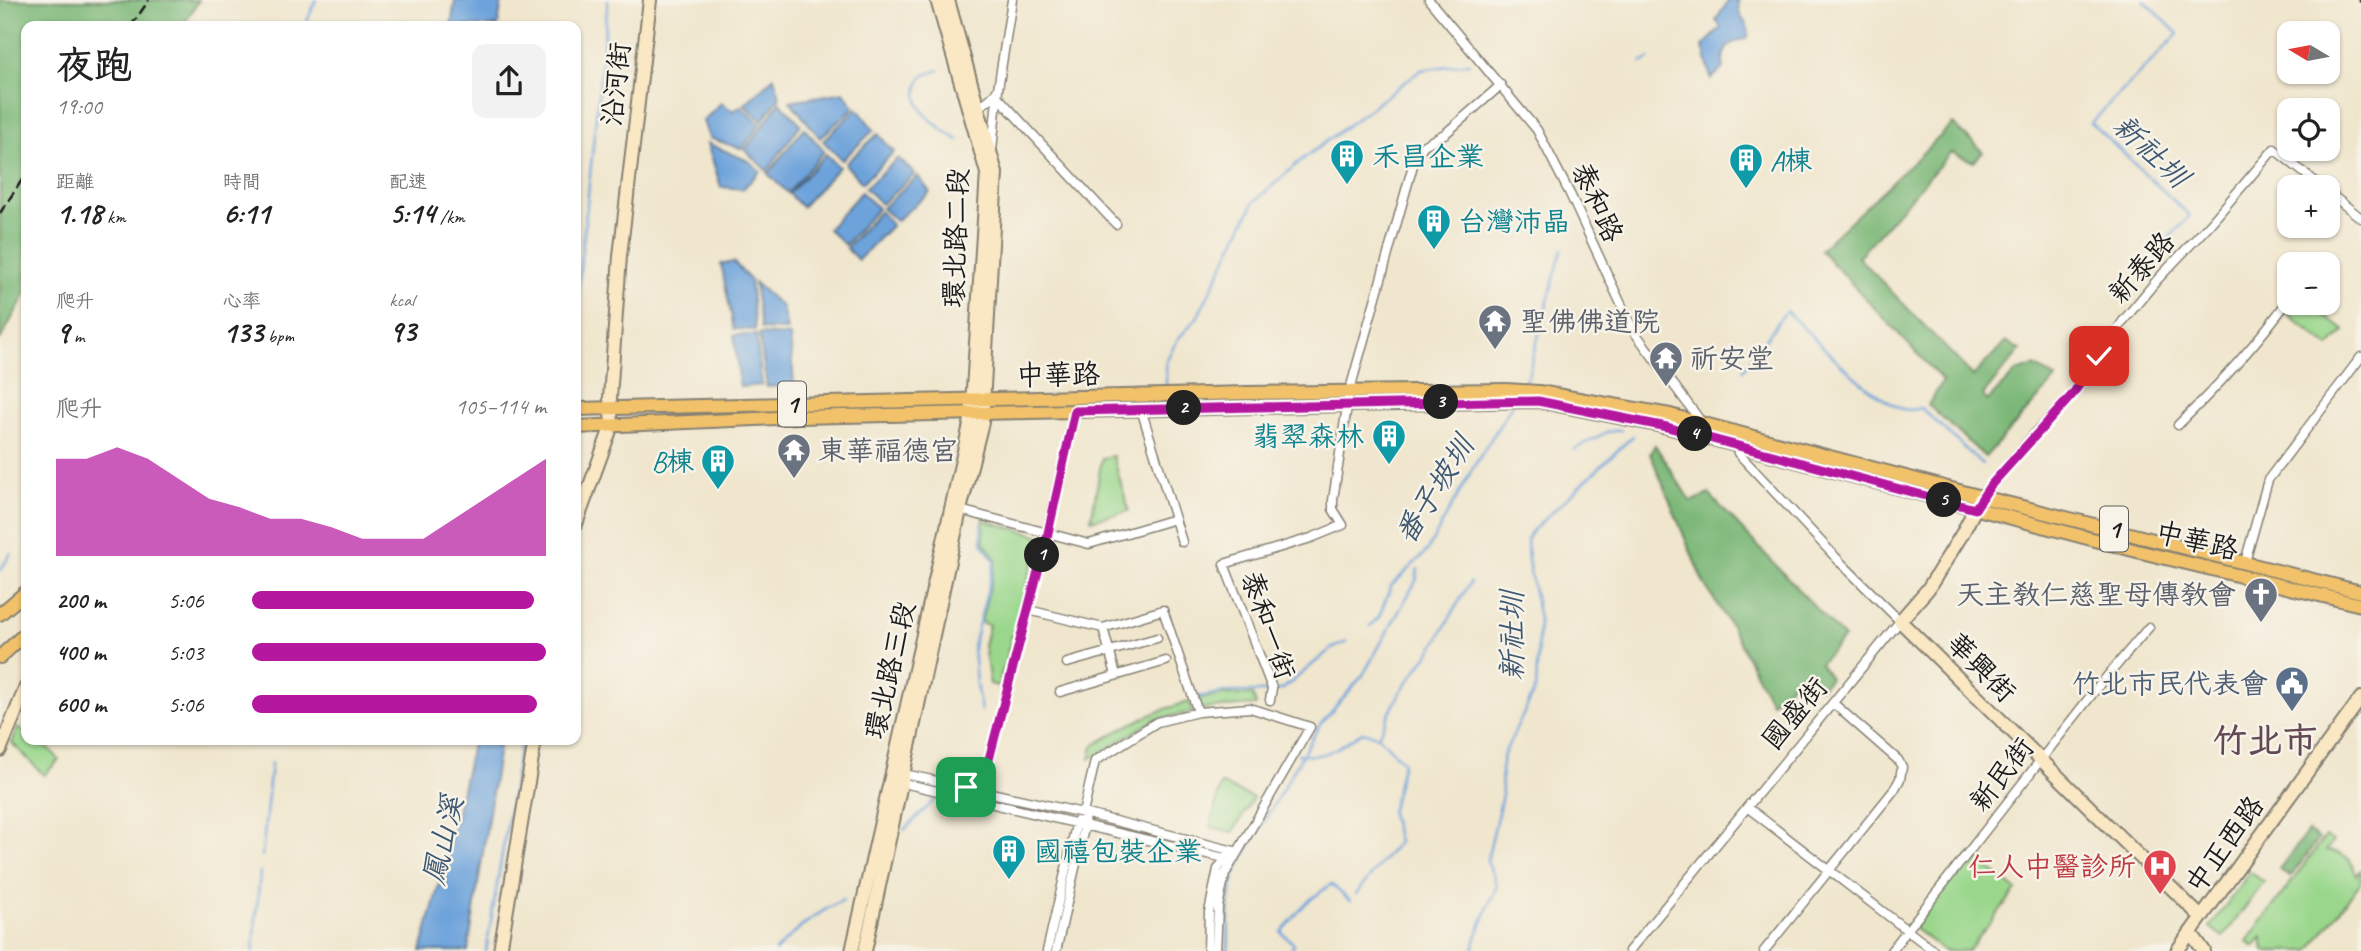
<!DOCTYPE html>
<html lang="zh-TW">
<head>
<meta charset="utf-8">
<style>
	body { margin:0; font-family:Caveat,"LXGW WenKai TC",sans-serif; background:#f2f2f2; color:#222; height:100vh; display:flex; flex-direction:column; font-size:26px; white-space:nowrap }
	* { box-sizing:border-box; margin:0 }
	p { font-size:23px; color:#767676 }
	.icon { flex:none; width:38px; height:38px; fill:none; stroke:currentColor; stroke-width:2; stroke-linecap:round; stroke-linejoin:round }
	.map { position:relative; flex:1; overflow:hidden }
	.sheet { position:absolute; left:21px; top:21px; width:560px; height:724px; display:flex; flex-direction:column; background:#fff; border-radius:14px; box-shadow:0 2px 5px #0004 }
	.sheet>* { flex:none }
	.needle { width:46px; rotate:280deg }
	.fabs { position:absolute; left:2277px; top:21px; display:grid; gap:14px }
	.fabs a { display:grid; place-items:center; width:63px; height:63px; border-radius:14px; background:#fff; box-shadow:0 2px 5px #0004; font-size:35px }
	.pin { position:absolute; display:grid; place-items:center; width:60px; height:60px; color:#fff; margin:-30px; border-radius:14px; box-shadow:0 4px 10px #0006 }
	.km { position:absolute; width:35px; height:35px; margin:-18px; border-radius:50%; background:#222; color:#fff; font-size:19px; line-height:35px; text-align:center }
	.round { display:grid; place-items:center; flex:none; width:74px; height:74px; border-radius:14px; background:#f2f2f2 }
	.overview { display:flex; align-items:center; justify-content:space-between; height:119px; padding:0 35px }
	h1 { font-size:38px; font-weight:600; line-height:52px }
	.stats { display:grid; grid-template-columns:repeat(3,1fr); gap:10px; height:119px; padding:7px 35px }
	.stats div { display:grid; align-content:center }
	.stats b { font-size:30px; font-weight:600 }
	.stats small { font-size:19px; font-weight:400 }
	.stats p { font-size:19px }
	.chart { height:196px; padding:14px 35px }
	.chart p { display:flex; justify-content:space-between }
	.chart svg { width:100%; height:126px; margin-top:7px; fill:#b5179e; opacity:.7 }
	ul { padding:0 35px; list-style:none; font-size:23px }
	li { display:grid; grid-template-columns:112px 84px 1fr; align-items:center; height:52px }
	li i { height:18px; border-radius:9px; background:#b5179e }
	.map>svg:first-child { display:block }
</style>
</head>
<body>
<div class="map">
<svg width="2361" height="951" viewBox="0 0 2361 951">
	<rect width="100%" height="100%" fill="#f7f3e8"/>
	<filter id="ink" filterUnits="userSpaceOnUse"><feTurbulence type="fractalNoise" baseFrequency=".0143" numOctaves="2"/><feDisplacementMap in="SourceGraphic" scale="14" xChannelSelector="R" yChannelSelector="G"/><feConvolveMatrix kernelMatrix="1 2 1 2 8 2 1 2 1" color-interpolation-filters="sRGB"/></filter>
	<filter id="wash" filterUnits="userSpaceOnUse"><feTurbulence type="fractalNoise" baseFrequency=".00686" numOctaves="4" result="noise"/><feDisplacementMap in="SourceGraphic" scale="28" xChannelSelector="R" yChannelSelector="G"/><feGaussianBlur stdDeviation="1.57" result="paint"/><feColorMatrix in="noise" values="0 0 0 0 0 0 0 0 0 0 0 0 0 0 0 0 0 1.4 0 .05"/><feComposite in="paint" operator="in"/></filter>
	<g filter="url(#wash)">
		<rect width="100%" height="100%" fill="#f0e6cd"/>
		<path fill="#9ad78c" stroke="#5b7a54" stroke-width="2" d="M2295,303H2307L2345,331L2329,347L2288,314Z
			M1113,456L1129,511L1091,520L1102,458Z
			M983,520L1041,536L998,686L990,684L984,645L989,625L981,622L996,560L984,542Z
			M1224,695H1253L1256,705L1199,709L1195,699Z
			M1189,702L1192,712L1156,719L1090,759L1093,746C1122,727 1156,710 1189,702Z
			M18,727L26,733V740C40,740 51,749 59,760L44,775L12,743Z
			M1221,784L1253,798L1233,832L1210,827Z
			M2326,836L2333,841L2326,851C2343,852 2352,859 2356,875L2361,870V882L2309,951H2264L2262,937L2254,947L2247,941Z
			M1971,854L2016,890L1968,951H1944L1914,928Z
			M2250,872L2264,882L2223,937L2210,927Z"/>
		<path fill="#7bb878" stroke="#4c6a4a" stroke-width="2" d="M0,0H199L183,26H26V293L0,340Z
			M1953,124L1983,152L1974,162L1951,152L1858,257L1973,376L2006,341L2020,350L1983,395L1987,401L2016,372L2035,366L2056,379L1985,457L1928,405L1943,381L1820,250Z
			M1655,445L1691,502L1709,494L1844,638L1820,663L1830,678L1820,688L1807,670L1771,703L1732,628L1703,582L1650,453Z
			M2308,831L2319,839L2290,877L2279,869Z"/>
		<path fill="#6da3db" stroke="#44607c" stroke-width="2" d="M455,0H502L498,26H451Z
			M1729,0H1738C1739,4 1738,8 1739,12C1743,23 1752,26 1747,39C1730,40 1720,51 1724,68L1711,79L1703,46L1721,28L1716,20Z
			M774,77L780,97L762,121L744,105Z
			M844,92L854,107L820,138L790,101Z
			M780,102L801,124L767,171L745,150Z
			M721,103L734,111L740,106L760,124L742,149L709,138L703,121Z
			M857,108L874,130L842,160L823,141Z
			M804,128L824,151L788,193L768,174Z
			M878,134L894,152L862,183L845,164Z
			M707,143L749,161L760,171L743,189L721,187Z
			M826,154L839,167L802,207L789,194Z
			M898,158L915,174L881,204L865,188Z
			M918,176L930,192L896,221L882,208Z
			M861,192L878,208L845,245L828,229Z
			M880,211L892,225L858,260L846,248Z
			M734,262L750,280L755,330L734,329L721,264Z
			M754,282L782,307L787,330L761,329Z
			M759,334L790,336L794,385L767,387Z
			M734,335H756L762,385L740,387Z
			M473,740H500L468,951H421L449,847Z"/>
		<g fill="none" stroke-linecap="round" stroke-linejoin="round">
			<path stroke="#6da3db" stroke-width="2.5" d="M2144,0L2178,34L2091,123L2190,216L2165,242
				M305,26L316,0
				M1641,63L1649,59
				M939,70L922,76C905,108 935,124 958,140
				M576,311L608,0
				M1743,370L1786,311C1815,338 1865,393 1900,408C1907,411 1914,410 1921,408L1982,464
				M1522,387L1528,375L1562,249
				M1166,388V361L1178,339L1197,318L1254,202L1299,162L1421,70L1469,63
				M1573,450L1607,432L1621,430
				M0,571L11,553
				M1370,626L1379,617L1391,586L1427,551L1473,468L1512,405
				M1197,697L1224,692H1268L1283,689L1331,649L1347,642
				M981,711L976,684L973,646L995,561L982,543V524
				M1298,754C1327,760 1338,747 1362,732L1378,736L1401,691L1433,648L1470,582
				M904,830L936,799
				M262,856L271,763
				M1356,894L1398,842L1391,813L1403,762L1378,736
				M253,951L260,872
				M486,951L521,740
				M775,951C796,930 816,913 843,900
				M1228,951C1230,924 1226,892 1238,867L1319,726L1363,675L1416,581L1418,569
				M1291,951L1294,944L1281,932L1306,903L1331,884L1350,901
				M1473,951L1476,937L1497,885L1487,861L1502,795L1501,769L1504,754L1536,688L1539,619L1528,560L1527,540L1530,533L1633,436"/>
		</g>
	</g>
	<g filter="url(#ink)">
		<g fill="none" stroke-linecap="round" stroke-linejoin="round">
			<g stroke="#868174" stroke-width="11">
				<path id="street" d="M1429,0L1537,130L1570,194L1633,330L1702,423
					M997,96L1116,224
					M976,111C981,103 991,101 996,92
					M992,150L998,89L1012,0
					M2328,192L2361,218
					M2178,425C2219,385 2256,345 2289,299
					M1980,499L2036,432L2072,395L2123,321L2157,280L2210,224L2274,149L2322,187
					M960,510L1089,544L1175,519L1141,409
					M1175,519L1182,542
					M2245,562L2268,480L2361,357
					M1028,610L1103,628L1163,610L1198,712
					M1103,628L1116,675
					M1067,663L1157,638
					M1060,692L1166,661
					M1270,700L1272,688L1224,564L1311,538L1343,525L1333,509V500L1349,393L1415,158L1424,145L1446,133L1501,85
					M900,773L1083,813L1238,852
					M899,782L1233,860
					M979,800L1047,533L1075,411
					M1747,807L1934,951
					M1047,951L1077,821
					M1056,951L1085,824L1083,813L1095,761L1157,722L1198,712L1250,708L1310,727L1225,874L1218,907L1216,951
					M1208,951L1209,912L1218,869L1228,855
					M1629,951L1900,621L1841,563L1738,453L1739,445
					M1764,951L1894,790L1900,779L1902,767L1898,760L1834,704
					M1891,951L2093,693L2149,627"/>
			</g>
			<g stroke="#868174" stroke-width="16">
				<path id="secondary" d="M1975,509L1962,534L1928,589L1900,621L2201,917
					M576,524L612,425L610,398L620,256L650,0
					M0,750L26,687
					M2191,933L2204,951
					M500,951L535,740
					M852,951L971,420L987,173L937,0
					M865,951L960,510L982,422L996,173L948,0
					M2177,951L2361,698"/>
			</g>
			<g stroke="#868174" stroke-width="16">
				<path id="primary" d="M576,409L1247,393L1506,390L1539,392L1670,415L1982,497L2361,592
					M576,427L798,417L1538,401L1667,427L2137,551L2361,605
					M0,614L26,592
					M0,657L26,633"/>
			</g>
			<use href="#street" stroke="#fff" stroke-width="8"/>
			<use href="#secondary" stroke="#fae7c3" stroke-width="12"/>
			<use href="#primary" stroke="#f2c26a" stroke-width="12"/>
			<path stroke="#1c1c1c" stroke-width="2.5" stroke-dasharray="10 5" stroke-linecap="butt" d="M2359,0L2361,2
				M131,26L149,0
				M0,213L26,174"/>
		</g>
	</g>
	<g fill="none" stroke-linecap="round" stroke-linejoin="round" filter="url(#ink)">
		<g stroke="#fff" stroke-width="14">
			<path id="route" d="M966,787L981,790L1048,533L1075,411L1538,401L1667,427L1975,509L1990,486L2072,395L2099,356"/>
		</g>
		<use href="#route" stroke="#b5179e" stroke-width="9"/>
	</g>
	<defs>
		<g id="building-pin" transform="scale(1.75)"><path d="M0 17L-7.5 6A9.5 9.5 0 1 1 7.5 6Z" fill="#0f9aa8" stroke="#f7f3e8"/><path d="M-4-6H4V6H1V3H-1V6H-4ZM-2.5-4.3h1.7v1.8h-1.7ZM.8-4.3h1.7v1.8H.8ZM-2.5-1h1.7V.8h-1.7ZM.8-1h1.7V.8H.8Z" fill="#fff"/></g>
		<g id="temple-pin" transform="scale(1.75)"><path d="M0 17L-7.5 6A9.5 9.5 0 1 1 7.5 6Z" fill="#6b7280" stroke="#f7f3e8"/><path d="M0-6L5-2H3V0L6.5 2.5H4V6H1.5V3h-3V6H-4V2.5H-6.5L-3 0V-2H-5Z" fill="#fff"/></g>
		<g id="church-pin" transform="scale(1.75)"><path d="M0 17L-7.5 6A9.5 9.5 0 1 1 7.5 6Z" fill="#6b7280" stroke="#f7f3e8"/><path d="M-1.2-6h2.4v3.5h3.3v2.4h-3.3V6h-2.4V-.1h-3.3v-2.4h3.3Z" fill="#fff"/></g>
		<g id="civic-pin" transform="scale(1.75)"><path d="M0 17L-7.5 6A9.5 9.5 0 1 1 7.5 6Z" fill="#5c6f8a" stroke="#f7f3e8"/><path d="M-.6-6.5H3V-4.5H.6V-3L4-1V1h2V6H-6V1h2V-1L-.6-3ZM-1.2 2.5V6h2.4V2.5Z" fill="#fff"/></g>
		<g id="hospital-pin" transform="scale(1.75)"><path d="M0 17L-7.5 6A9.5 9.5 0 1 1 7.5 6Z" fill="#e0444e" stroke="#f7f3e8"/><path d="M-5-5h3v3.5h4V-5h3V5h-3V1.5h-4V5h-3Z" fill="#fff"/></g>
	</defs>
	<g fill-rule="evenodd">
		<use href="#building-pin" x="1347" y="156"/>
		<use href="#building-pin" x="1746" y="160"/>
		<use href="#building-pin" x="1434" y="221"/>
		<use href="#temple-pin" x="1495" y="321"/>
		<use href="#temple-pin" x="1666" y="358"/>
		<use href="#building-pin" x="1389" y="436"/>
		<use href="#temple-pin" x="794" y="450"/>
		<use href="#building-pin" x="718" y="461"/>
		<use href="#church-pin" x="2261" y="594"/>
		<use href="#civic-pin" x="2292" y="683"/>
		<use href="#building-pin" x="1009" y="851"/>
		<use href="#hospital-pin" x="2160" y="866"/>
	</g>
	<g text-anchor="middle" stroke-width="5" stroke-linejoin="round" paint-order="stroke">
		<g fill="#f7f3e8" stroke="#5e5c59" stroke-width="2">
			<rect x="778" y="381.5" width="28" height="45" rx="5"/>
			<rect x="2100" y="506.5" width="28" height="45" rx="5"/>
		</g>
		<g font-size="26" font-weight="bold" fill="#1c1c1c">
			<text x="792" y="413">1</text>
			<text x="2114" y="538">1</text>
		</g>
		<g font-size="28" fill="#1c1c1c" stroke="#f7f3e8">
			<text transform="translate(615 84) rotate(-84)" y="10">沿河街</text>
			<text transform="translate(1598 202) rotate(65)" y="10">泰和路</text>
			<text transform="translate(955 238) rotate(-88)" y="10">環北路二段</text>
			<text transform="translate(2141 267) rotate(-49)" y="10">新泰路</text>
			<text transform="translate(1058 374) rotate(-1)" y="10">中華路</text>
			<text transform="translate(2197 540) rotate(13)" y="10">中華路</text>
			<text transform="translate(1269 625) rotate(71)" y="10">泰和一街</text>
			<text transform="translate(1982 667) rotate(45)" y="10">華興街</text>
			<text transform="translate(889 670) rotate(-77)" y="10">環北路三段</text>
			<text transform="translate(1794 713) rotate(-50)" y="10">國盛街</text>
			<text transform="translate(2001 774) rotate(-52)" y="10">新民街</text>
			<text transform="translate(2224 844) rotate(-54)" y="10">中正西路</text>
		</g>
		<g font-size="28" fill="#0d838f" stroke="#f7f3e8" text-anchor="start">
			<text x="1372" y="166">禾昌企業</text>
			<text x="1770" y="170">A棟</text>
			<text x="1458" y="231">台灣沛晶</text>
			<text x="1364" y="446" text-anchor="end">翡翠森林</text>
			<text x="694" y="471" text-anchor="end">B棟</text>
			<text x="1034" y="861">國禧包裝企業</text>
		</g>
		<g font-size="28" fill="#5b616d" stroke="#f7f3e8" text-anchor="start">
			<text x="1520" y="331">聖佛佛道院</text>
			<text x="1690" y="368">祈安堂</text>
			<text x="818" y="460">東華福德宮</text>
			<text x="2236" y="604" text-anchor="end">天主教仁慈聖母傳教會</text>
		</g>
		<g font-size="28" fill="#4e5e75" stroke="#f7f3e8" text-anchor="end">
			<text x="2268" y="693">竹北市民代表會</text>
		</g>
		<g font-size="28" fill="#be3a42" stroke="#f7f3e8" text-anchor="end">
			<text x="2136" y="876">仁人中醫診所</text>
		</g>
		<g font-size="30" font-style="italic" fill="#405972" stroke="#f7f3e8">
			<text transform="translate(2151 151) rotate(43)" y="10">新社圳</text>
			<text transform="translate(1434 490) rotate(-58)" y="10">番子坡圳</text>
			<text transform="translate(1512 636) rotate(-90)" y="10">新社圳</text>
			<text transform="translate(443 840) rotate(-77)" y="10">鳳山溪</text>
		</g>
		<g font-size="35" font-weight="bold" fill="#634856" stroke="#f7f3e8">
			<text x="2265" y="752">竹北市</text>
		</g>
	</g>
</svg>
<div class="fabs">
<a><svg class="needle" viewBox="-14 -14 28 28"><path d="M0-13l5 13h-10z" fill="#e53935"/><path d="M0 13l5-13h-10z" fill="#767676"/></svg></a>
<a><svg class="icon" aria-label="locate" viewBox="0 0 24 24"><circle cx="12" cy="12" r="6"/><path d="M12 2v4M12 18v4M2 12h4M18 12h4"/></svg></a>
<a>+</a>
<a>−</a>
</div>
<div class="pin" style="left:966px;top:787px;background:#1e9e55"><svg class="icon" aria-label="arrive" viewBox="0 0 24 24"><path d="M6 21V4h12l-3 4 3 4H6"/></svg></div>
<div class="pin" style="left:2099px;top:356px;background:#d93025"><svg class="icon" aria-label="check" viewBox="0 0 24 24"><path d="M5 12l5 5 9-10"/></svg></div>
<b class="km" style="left:1042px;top:555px">1</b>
<b class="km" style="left:1184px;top:408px">2</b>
<b class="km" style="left:1441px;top:402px">3</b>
<b class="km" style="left:1695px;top:434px">4</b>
<b class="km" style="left:1944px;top:500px">5</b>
<section class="sheet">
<div class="overview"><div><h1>夜跑</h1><p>19:00</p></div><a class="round"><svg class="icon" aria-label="share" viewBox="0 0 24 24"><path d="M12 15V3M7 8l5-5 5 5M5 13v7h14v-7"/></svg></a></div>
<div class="stats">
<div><p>距離</p><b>1.18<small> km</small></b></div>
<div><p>時間</p><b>6:11</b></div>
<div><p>配速</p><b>5:14<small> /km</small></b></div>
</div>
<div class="stats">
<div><p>爬升</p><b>9<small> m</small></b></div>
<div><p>心率</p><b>133<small> bpm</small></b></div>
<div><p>kcal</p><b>93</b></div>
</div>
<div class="chart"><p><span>爬升</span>105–114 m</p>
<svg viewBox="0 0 160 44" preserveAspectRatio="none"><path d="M0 44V10L10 10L20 6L30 10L40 17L50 24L60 27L70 31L80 31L90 34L100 38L110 38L120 38L130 31L140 24L150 17L160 10V44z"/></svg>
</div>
<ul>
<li><b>200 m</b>5:06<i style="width:96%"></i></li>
<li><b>400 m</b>5:03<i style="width:100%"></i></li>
<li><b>600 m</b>5:06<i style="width:97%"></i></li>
</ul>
</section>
</div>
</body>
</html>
